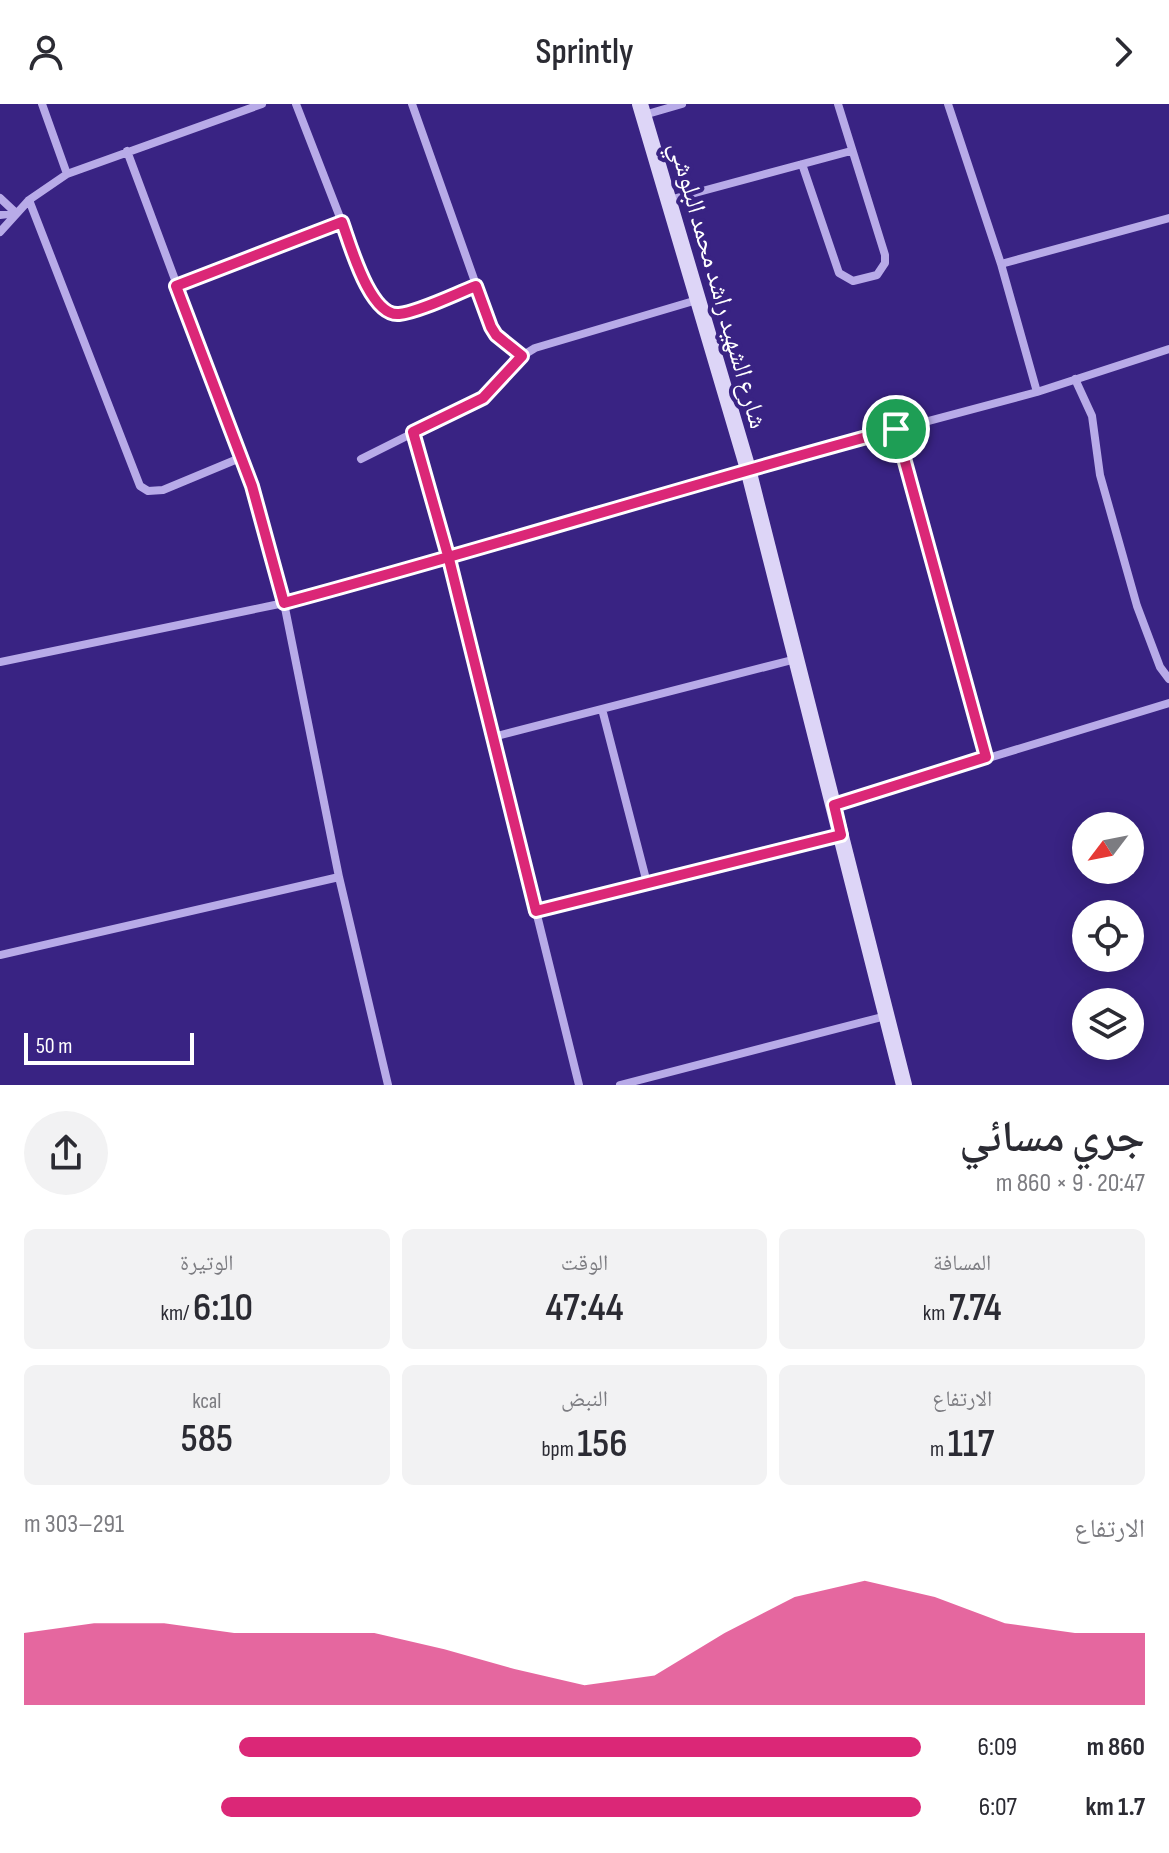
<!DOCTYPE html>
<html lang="ar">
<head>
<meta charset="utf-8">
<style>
	body { margin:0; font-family:"Sofia Sans Condensed","Noto Naskh Arabic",sans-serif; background:#f2f2f3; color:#2b2b33; direction:rtl; height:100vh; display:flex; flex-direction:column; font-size:30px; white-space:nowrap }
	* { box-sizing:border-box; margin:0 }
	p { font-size:26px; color:#7c7c81 }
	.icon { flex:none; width:44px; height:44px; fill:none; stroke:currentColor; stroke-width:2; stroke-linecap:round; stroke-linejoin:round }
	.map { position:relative; height:981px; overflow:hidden; direction:ltr }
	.details { display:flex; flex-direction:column; background:#fff; flex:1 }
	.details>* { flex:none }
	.needle { width:52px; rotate:238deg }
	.controls { position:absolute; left:1072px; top:708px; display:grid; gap:16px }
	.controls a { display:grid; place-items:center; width:72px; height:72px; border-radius:50%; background:#fff; box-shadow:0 4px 20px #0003; font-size:40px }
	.scale { position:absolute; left:24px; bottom:20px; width:170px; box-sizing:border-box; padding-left:8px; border:4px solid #fff; border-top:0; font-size:22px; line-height:28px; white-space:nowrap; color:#fff; -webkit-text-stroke:6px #392383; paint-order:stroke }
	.pin { position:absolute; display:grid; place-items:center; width:68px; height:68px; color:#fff; margin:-34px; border:4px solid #fff; border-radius:50%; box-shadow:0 2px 8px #0007 }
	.round { display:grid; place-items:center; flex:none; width:84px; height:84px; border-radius:42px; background:#f2f2f3 }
	.head { display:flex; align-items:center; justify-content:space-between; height:136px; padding:0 24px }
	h1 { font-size:44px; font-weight:600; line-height:60px }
	.metrics { display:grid; grid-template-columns:repeat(3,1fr); gap:12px; height:136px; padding:8px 24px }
	.metrics div { display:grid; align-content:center; border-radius:12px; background:#f2f2f3; text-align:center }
	.metrics b { font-size:40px; font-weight:600 }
	.metrics small { font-size:22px; font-weight:400 }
	.metrics p { font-size:22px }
	.chart { height:224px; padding:16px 24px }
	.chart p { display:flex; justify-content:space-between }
	.chart svg { width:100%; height:144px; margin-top:8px; fill:#db2777; opacity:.7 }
	ul { padding:0 24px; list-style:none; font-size:26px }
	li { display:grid; grid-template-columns:128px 96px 1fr; align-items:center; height:60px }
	li i { height:20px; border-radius:10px; background:#db2777 }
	header { display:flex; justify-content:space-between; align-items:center; height:104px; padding:0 24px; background:#fff; font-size:36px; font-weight:600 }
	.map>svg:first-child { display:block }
</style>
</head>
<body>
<header><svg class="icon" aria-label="forward" viewBox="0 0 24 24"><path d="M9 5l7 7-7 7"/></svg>Sprintly<svg class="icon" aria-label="person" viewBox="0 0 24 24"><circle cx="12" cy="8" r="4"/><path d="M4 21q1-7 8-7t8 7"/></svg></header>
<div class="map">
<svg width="1169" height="981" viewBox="0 0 1169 981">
	<rect width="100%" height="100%" fill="#392383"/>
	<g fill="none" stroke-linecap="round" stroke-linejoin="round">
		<path stroke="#b8abe8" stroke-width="8" d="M42,0L67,70
			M296,0L369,188L384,205L401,210L476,182
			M412,0L491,223L496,231L522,252
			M948,0L1001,160L1037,288
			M644,11L682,0
			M127,47L252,382L284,499L339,773L388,981
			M802,60L839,169L853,177L877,171L885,159V151L838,0
			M0,94L16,109L0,111
			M29,96L140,382L148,387L163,386L240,354
			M669,96L851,47
			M0,128L29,96L67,70L262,0
			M1001,160L1169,114
			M176,182L342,118
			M1075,275L1092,312L1100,371L1137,502L1160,563L1169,575
			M896,325L986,653
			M413,328L449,455L579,981
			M361,355L483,294L522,252L535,244L697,196
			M0,558L284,499L449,455L748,365L1037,288L1169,245
			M602,605L647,779
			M493,633L796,555
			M834,701L1169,599
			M536,807L841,731
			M0,851L339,773
			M620,981L886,912"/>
		<path stroke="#ddd5f7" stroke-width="16" d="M640,0L748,365L904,981"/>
	</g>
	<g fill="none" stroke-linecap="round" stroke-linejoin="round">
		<g stroke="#fff" stroke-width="16">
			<path id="route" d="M896,325C691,380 489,444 284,499L252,382L176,182L342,118C350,140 370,213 399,210C419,208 457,189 476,182L491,223L496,231L522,252L483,294L413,328L449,455L536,807L841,731L834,701L986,653L896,325"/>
		</g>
		<use href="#route" stroke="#db2777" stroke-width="10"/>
	</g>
	<g text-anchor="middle" stroke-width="8" stroke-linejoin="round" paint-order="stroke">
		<g font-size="26" fill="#fff" stroke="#392383">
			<text transform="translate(719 181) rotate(74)" y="9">شارع الشهيد راشد محمد البلوشي</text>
		</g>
	</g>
</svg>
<div class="controls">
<a><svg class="needle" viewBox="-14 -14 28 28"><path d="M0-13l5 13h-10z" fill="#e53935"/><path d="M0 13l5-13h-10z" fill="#7c7c81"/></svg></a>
<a><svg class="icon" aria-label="locate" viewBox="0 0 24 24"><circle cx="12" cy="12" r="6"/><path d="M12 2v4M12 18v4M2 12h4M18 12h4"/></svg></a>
<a><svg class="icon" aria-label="layers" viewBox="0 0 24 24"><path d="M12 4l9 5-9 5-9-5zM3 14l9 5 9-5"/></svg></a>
</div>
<div class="scale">50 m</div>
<div class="pin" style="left:896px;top:325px;background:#1e9e55"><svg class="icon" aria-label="arrive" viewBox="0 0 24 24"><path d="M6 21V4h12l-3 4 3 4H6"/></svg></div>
</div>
<section class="details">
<div class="head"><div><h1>جري مسائي</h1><p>20:47 · 9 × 860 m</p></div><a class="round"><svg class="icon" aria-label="share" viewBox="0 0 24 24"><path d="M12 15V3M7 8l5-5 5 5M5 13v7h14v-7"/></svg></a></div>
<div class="metrics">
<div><p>المسافة</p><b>7.74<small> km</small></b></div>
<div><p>الوقت</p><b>47:44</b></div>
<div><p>الوتيرة</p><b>6:10<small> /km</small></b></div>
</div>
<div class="metrics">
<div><p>الارتفاع</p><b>117<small> m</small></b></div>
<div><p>النبض</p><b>156<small> bpm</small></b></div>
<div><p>kcal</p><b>585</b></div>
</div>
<div class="chart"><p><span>الارتفاع</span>291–303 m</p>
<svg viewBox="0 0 160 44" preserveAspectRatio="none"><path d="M0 44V22L10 19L20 19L30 22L40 22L50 22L60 27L70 33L80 38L90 35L100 22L110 11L120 6L130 11L140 19L150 22L160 22V44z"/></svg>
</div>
<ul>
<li><b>860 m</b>6:09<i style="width:76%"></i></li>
<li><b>1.7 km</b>6:07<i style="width:78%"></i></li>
</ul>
</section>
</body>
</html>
